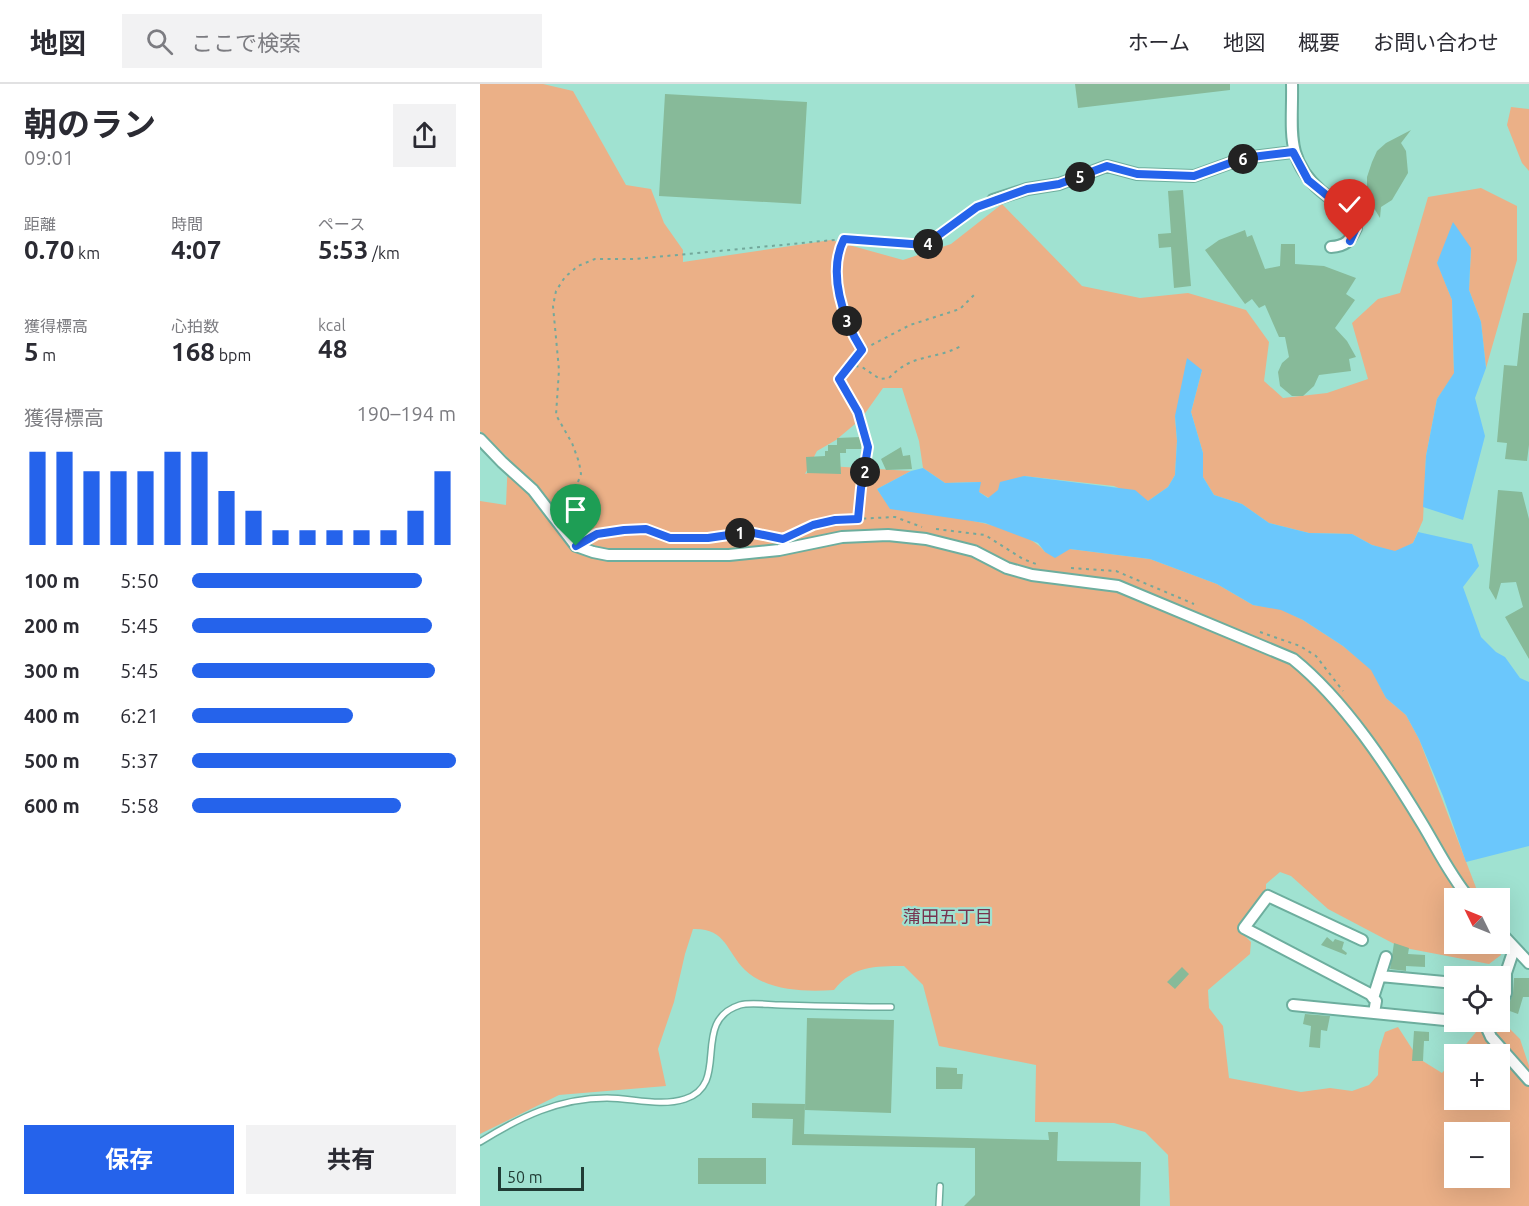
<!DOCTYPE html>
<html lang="ja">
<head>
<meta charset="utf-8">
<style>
	body { margin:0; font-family:Ubuntu,"Noto Sans JP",sans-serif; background:#f2f2f3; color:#2b2b33; height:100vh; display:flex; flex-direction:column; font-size:22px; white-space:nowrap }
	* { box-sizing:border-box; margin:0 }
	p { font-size:20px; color:#7c7c81 }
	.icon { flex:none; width:33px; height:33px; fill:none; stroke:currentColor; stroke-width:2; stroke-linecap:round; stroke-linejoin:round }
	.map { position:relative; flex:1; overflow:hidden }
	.details { display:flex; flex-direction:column; background:#fff; width:480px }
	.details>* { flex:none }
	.needle { width:39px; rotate:313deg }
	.tools { position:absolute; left:964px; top:804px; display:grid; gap:12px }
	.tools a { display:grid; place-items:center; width:66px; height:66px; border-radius:0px; background:#fff; box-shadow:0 6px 24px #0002; font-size:30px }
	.scale { position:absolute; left:18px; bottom:15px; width:86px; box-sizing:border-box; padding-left:6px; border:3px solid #203c35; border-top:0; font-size:16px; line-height:21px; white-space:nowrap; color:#203c35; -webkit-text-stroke:4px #a0e2d1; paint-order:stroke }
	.pin { position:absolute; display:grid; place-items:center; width:51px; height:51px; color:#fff; margin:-62px -26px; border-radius:50% 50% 50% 0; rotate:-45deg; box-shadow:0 0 6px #0007 }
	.pin .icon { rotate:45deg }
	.km { position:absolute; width:30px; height:30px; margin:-15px; border-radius:50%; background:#222; color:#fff; font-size:16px; line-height:30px; text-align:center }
	.round { display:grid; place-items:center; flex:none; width:63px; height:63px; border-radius:0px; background:#f2f2f3 }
	.overview { display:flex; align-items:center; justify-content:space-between; height:102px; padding:0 24px }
	h1 { font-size:33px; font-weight:700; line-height:45px }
	.stats { display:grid; grid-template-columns:repeat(3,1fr); gap:9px; height:102px; padding:6px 24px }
	.stats div { display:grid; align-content:center }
	.stats b { font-size:26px; font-weight:700 }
	.stats small { font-size:16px; font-weight:400 }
	.stats p { font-size:16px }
	.chart { height:168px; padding:12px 24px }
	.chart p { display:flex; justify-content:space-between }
	.chart svg { width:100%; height:108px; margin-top:6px; stroke:#2563eb; stroke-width:6 }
	.cta { display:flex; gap:12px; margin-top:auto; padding:12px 24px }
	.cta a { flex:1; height:69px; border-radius:0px; background:#2563eb; color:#fff; font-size:24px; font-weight:700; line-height:69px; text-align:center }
	.cta a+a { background:#f2f2f3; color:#2b2b33 }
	ul { padding:0 24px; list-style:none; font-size:20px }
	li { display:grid; grid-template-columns:96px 72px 1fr; align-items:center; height:45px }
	li i { height:15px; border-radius:8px; background:#2563eb }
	header { display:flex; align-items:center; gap:36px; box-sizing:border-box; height:84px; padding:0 30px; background:#fff; border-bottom:2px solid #e1e1e2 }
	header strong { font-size:28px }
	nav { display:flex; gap:33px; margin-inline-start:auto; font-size:21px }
	.search { width:420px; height:54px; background:#f2f2f3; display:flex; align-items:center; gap:15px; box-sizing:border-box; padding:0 21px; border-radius:0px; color:#7c7c81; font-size:22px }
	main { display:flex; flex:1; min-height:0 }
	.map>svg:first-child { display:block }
</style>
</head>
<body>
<header>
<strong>地図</strong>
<div class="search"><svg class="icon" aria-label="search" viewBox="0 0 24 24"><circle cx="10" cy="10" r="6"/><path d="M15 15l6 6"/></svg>ここで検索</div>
<nav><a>ホーム</a><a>地図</a><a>概要</a><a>お問い合わせ</a></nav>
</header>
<main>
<section class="details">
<div class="overview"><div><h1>朝のラン</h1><p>09:01</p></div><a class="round"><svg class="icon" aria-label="share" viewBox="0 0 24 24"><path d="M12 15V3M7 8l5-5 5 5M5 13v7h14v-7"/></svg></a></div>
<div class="stats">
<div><p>距離</p><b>0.70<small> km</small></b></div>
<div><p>時間</p><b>4:07</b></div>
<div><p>ペース</p><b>5:53<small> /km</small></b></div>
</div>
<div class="stats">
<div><p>獲得標高</p><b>5<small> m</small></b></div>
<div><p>心拍数</p><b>168<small> bpm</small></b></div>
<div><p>kcal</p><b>48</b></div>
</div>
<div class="chart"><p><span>獲得標高</span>190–194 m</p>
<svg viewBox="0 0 160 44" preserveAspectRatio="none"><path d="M5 44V6M15 44V6M25 44V14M35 44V14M45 44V14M55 44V6M65 44V6M75 44V22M85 44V30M95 44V38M105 44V38M115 44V38M125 44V38M135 44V38M145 44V30M155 44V14"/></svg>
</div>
<ul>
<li><b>100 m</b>5:50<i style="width:87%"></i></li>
<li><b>200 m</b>5:45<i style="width:91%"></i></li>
<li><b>300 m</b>5:45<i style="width:92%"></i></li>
<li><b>400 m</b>6:21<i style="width:61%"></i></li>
<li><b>500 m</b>5:37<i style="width:100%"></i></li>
<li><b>600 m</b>5:58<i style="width:79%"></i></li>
</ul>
<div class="cta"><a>保存</a><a>共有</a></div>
</section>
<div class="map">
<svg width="1049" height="1122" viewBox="0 0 1049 1122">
	<rect width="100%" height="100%" fill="#a0e2d1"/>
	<path fill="#ebb087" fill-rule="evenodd" d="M0,0H63L93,7L146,101L171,105L184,139L203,166V178L351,156L423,176L471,160L522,120L602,202L660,214L708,209L766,226L789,258L784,297L803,314L847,309L888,295L872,239L898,215L920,209L948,113L1001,104L1037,122V176L1006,284L1001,238L989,206L991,164L957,178L972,216L974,290L957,315L946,372L943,436L933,459L915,468L892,461L872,450L829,449L789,439L762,420L734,411L723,393V369L711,328L722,286L695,332L697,357L695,391L688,403L668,417L634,402L544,392L509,414L499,408L500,398L465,399L443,384L439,357L422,304H403L381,335L356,356L337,367L325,390L348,382L431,387L397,405L410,424C447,430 543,438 565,468L590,465L670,475L737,500L773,521L801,525L823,536L863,562L892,586L906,614L926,631L939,655L1000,814H975V860H1017L1021,871L1009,880L920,863L848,825L811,792L800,788L786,800V807L757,844L771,858L770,870L728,906L729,924L743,942L749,994L821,1008L850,1004L872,1007L889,1001L898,991L899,967L905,948L918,943L938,974L962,989L975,974V1016H1020V970H978L996,948L1026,941L1040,955L1049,982V1122H690L688,1071L665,1048L634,1039L555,1038L556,981L459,962L443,901L424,882C394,882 373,882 354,906C325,908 287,907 265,886C246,867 246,844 213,845L205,870L194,918L178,965L186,1002L79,1011L0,1050V417L26,421L28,374L0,347ZM975,1048H1020V1094H975Z
		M1031,23L1049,25V87L1042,79L1027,41Z"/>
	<path fill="#6bc7fc" d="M973,138L991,164L989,206L1001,238L1006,284L995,314L1005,352L983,436L943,423L946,372L957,315L974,289L972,216L957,179Z
		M707,274L722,286L711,328L723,369V393L734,411L762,420L789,439L829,449L872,450L892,461L915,467L933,459L938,448L992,460L999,482L983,503L1001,553L1016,568L1025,573L1040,594L1049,598V762L986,778L963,712L939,655L926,631L906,614L891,586L863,562L823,536L801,526L773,521L737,500L670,475L590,465L575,474L565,468L558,459L505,439L410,425L397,405L431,387L443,384L465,399L501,398L499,408L508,414L518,406L520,398L544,392L655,406L668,417L688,403L695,391L697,357L695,332Z"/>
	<path fill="#87ba99" d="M595,0H750V6L598,24Z
		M185,10L327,18L321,120L179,112Z
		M931,46L921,59L926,67L928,89L912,116L901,123L900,134L889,116L887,106V93L892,78L897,67L906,59Z
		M703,106L711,202L694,204L691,163L679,164L678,150L691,149L688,107Z
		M765,146L767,153L772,151L785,185L800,182L801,160H815V180L844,182L876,194L866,210L875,216L855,244L867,257L876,273L869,275L871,287L839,291L834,302L823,312H812L800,302L798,288L802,279L809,273L805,253H799L785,221L779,224L772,215L765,220L725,166L739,156Z
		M1043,229H1049V361L1047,377L1025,375L1027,359L1017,358L1024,281L1037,282Z
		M381,353V365H366V369H360L361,390L327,389L326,373L345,372V367H348V361H357V354Z
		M421,363L423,372L430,371L432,385L406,386L401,375Z
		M1018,406L1042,408L1049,435V575L1025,533L1043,523L1036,498L1021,499L1016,516L1009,504Z
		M847,853L853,858L855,855L864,858L862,865L867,869L866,871L841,861Z
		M914,859L929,864L928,870L945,871V883L926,882V887L910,885Z
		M702,883L709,890L695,905L687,898Z
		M1034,894H1049V913H1043L1038,930L1027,926L1033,909Z
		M825,930L850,932L847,947L841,946L840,964L829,963L831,942L823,940Z
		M327,934L414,936L411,1029L325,1026Z
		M934,947L949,948V957H944L943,977H932Z
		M456,983L477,984V990H483L482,1005H456Z
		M272,1019L325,1020L324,1050L569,1056L568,1048H578L577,1077L661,1078L660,1122H484L495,1111V1064L312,1061L313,1035L272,1034Z
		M218,1074H286V1100H218Z"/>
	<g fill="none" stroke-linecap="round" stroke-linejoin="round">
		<g stroke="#6dae9e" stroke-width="8">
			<path id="lane" d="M0,1058C40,1033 79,1014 127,1014C152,1014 180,1023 205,1015C252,1000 209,937 260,921C271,918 289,921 301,921C337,922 374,923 411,923
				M459,1122L460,1102"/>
		</g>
		<g stroke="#6dae9e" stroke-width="14">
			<path id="street" d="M812,0C813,45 804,75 841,107C855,118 870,127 876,144C870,157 866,162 851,163
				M513,116L547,105L579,100L627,82L657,90L714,92L764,74L813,68
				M0,355L22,378L53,406L96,462L113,468L128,471H249L299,466L362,453L408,451L446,455L494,467L527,484L552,491L638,502L813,575C865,617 908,683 943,741C958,766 970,791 989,814
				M1020,848L1049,879
				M882,856L788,812L764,844L890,910L896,917L894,929
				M900,892L975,899
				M893,914L906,873
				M813,921L975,937
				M1020,923L1026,909V889L1034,865
				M977,938L1005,940L1007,938
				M1005,940L1011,953L1049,996"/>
		</g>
		<path stroke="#73a89b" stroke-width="2" stroke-dasharray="3 4.5" stroke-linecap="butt" d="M364,155C348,188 363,236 381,266
			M368,281L382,283L400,295L409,294C434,268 453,277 481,262
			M98,398L101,390L99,378L92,359L76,331L79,286L73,222L76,207L85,193L98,182L115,175H155L364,155L445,161L505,119
			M378,435L380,403L388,363L378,328L359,295L382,266L430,241L480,225L497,208
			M456,445L505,451L543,475L556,480
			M311,451L333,441L355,436L415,433L442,443
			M109,455L117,450L166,445L190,454H228L269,448L297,454
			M591,484L636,487L714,520
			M780,548L820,562L836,572L863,607"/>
		<use href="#lane" stroke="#fff" stroke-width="5"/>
		<use href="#street" stroke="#fff" stroke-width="10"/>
	</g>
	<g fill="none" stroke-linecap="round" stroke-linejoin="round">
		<g stroke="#fff" stroke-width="12">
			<path id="route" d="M96,462L117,450L144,446L166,445L190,454H228L269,448L303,455L333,441L355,436L378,435L381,404L388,363L378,328L359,295L382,266C363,236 347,188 364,155L445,161L497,123L547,105L579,100L627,82L657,90L714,92L764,74L813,68L828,96L872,132L876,144L870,157"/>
		</g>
		<use href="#route" stroke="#2563eb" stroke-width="8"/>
	</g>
	<g text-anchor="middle" stroke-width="4.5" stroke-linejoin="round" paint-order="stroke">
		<g font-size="18" fill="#76334f" stroke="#a0e2d1">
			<text x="468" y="839">蒲田五丁目</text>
		</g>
	</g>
</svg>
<div class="tools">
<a><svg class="needle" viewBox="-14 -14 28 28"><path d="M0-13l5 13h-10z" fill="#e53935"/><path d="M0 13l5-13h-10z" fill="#7c7c81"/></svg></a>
<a><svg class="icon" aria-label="locate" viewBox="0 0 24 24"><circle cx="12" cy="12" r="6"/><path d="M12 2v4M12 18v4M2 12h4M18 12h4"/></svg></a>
<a>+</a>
<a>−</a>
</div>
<div class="scale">50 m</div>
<div class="pin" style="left:96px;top:462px;background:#1e9e55"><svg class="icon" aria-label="arrive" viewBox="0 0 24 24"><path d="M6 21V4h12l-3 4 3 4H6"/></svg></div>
<div class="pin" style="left:870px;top:157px;background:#d93025"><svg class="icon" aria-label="check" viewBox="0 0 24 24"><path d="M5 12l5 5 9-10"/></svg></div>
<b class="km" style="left:260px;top:449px">1</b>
<b class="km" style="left:385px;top:388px">2</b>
<b class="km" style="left:367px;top:237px">3</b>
<b class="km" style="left:448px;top:160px">4</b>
<b class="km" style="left:600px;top:93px">5</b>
<b class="km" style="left:763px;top:75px">6</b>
</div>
</main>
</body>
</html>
